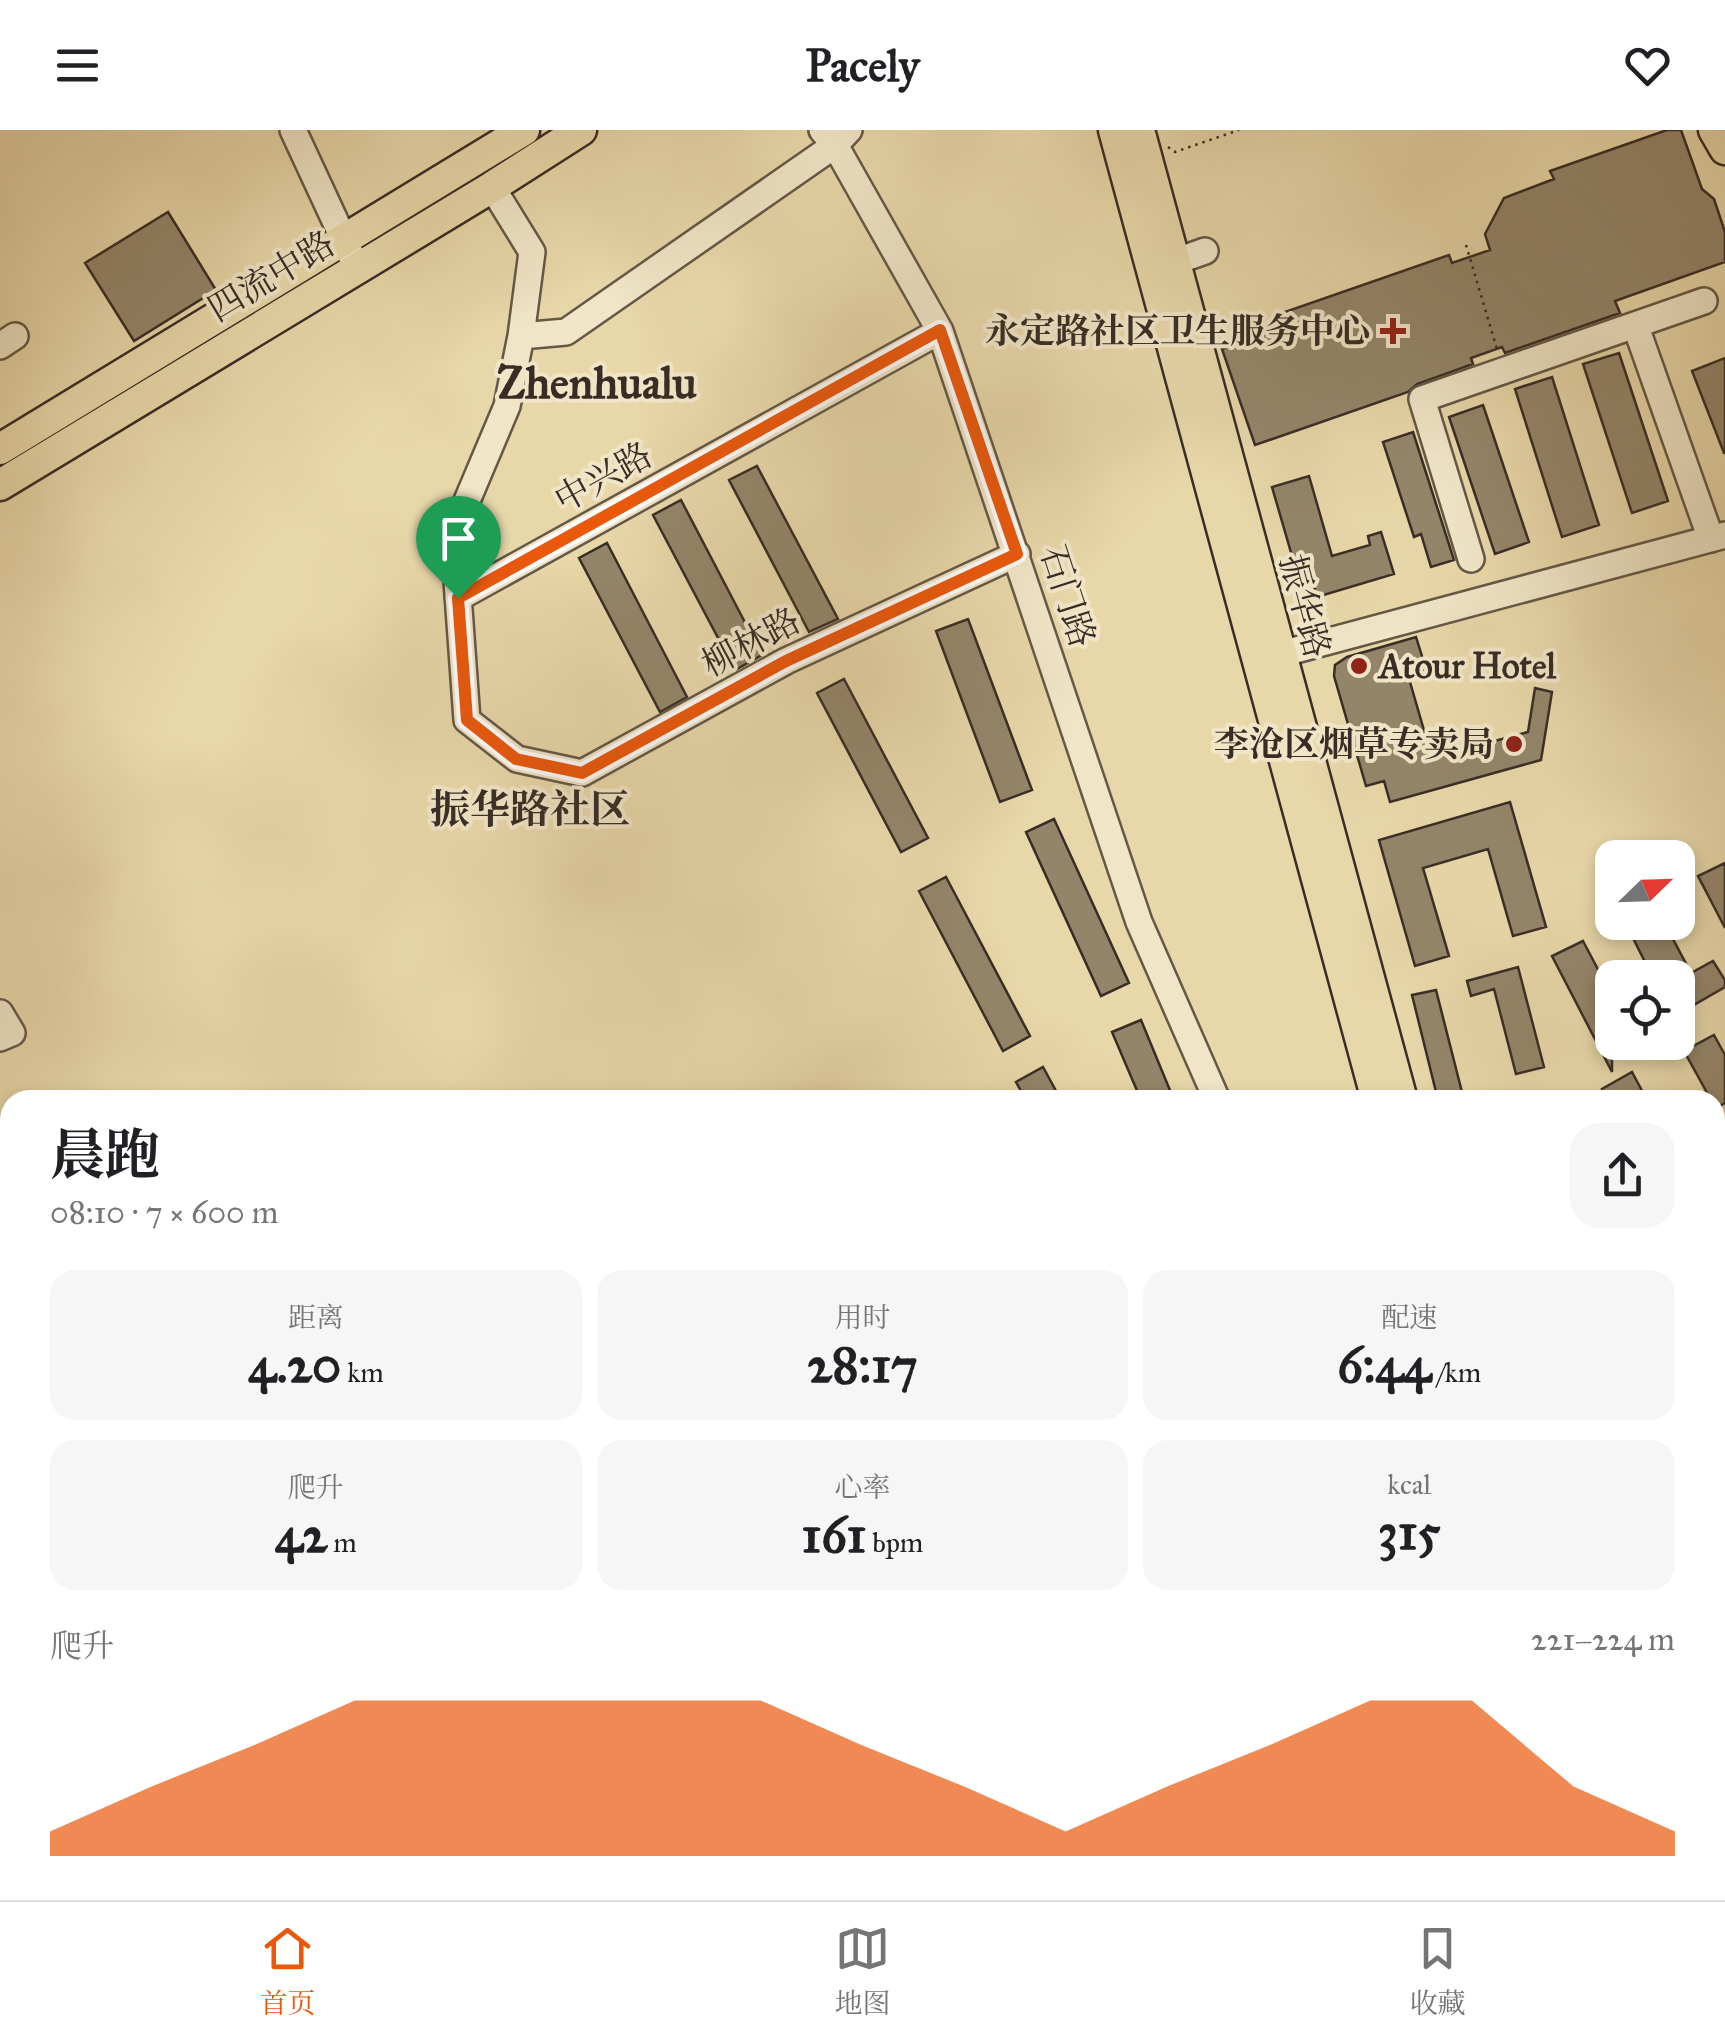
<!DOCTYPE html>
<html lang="zh">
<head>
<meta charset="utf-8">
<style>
	body { margin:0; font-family:"IM FELL Great Primer","Noto Serif SC",serif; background:#f6f6f6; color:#202124; height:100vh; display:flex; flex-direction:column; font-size:38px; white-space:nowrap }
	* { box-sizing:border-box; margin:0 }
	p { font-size:32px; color:#757577 }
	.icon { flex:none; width:55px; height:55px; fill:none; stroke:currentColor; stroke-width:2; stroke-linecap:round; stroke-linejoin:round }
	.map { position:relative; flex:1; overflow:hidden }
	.sheet { position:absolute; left:0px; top:960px; width:1725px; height:810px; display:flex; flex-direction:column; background:#fff; border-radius:30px 30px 0 0; box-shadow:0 5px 15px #0003 }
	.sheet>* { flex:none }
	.needle { width:65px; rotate:67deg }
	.fabs { position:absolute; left:1595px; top:710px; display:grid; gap:20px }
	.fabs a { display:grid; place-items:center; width:100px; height:100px; border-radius:20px; background:#fff; box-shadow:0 5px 15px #0003; font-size:50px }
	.pin { position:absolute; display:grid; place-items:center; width:85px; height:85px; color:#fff; margin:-102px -42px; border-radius:50% 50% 50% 0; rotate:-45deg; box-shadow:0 0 10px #0007 }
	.pin .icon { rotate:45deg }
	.round { display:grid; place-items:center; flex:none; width:105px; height:105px; border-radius:30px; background:#f6f6f6 }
	.summary { display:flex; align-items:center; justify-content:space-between; height:170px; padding:0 50px }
	h1 { font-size:55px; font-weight:700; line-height:75px }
	.stats { display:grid; grid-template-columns:repeat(3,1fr); gap:15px; height:170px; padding:10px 50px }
	.stats div { display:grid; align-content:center; border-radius:25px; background:#f6f6f6; text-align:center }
	.stats b { font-size:50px; font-weight:700 }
	.stats small { font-size:28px; font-weight:400 }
	.stats p { font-size:28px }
	.chart { height:280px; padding:20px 50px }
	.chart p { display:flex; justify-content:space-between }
	.chart svg { width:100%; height:180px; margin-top:10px; fill:#ea580c; opacity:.7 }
	header { display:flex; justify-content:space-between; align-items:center; height:130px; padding:0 50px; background:#fff; font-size:45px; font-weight:700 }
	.dock { display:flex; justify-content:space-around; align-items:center; height:140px; border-top:2px solid #e0e0e0; background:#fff; font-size:28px; color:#757577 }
	.dock a { display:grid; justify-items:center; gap:5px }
	.dock .selected { color:#ea580c }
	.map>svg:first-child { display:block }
</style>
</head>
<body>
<header><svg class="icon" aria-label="menu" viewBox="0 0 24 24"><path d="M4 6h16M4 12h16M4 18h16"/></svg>Pacely<svg class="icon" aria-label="heart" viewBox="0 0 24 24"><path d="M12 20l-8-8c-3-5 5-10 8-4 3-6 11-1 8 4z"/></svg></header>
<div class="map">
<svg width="1725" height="1770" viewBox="0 0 1725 1770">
	<rect width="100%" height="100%" fill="#e8d7a9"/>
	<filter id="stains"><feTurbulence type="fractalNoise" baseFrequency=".002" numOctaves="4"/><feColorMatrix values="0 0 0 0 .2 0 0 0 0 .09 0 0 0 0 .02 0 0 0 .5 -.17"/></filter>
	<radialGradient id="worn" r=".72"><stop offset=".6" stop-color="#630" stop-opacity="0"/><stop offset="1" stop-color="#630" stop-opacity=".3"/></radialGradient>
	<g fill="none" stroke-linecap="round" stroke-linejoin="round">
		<path stroke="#ac9d7c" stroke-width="30" d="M0,1710L10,1715
			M55,1760L64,1770"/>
	</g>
	<path fill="#94856a" stroke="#382d25" stroke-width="2.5" d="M1667,0H1681L1702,59L1714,69L1725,102V132L1615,171L1620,183L1505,223L1502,217L1471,228L1473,234L1417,254L1408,262L1255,315L1222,219L1287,197L1282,183L1449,125L1452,133L1490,120L1485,104L1504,68L1554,49L1550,41Z
		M168,82L216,160L134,211L85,133Z
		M1619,223L1668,371L1632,383L1583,234Z
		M1725,228V323H1724L1692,241Z
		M1552,247L1599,395L1562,407L1515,259Z
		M1483,275L1529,412L1495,424L1449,287Z
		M1413,302L1454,430L1431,437L1421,404L1414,407L1383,312Z
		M757,336L838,489L809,502L729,350Z
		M1309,346L1332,426L1370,415L1368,406L1381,402L1394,444L1317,467L1311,447L1299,450L1272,357Z
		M681,370L762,525L735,540L653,385Z
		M607,413L687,567L660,582L579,428Z
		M968,489L1032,660L1000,672L936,501Z
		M1416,507L1426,539L1408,545L1432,628L1528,602L1535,558L1552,562L1541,630L1390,672L1384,651L1366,656L1334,546L1335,535L1347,527Z
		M844,549L928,708L901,722L817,563Z
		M1510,672L1546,797L1513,806L1488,719L1423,738L1449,826L1415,836L1379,710Z
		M1054,689L1129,853L1101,866L1026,702Z
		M1725,733V798L1698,746Z
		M946,747L1030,906L1003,921L919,761Z
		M1625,792H1664L1691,843L1713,831L1725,850V857L1678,884V848H1653Z
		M1583,811L1612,866V942L1552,826Z
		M1518,837L1544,937L1516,944L1494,859L1471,866L1467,851Z
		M1436,860L1464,970H1438L1412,865Z
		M1141,890L1174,970H1141L1112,902Z
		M1714,905L1725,925V973L1716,978L1715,970H1711L1684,921Z
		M1043,937L1061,970H1026L1016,952Z
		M1632,942L1647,970H1608L1602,959Z"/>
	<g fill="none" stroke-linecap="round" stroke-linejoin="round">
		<g stroke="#645846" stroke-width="30">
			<path id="minor" d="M293,0L357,138
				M822,0L835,15L940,201L1139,792L1217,970
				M492,57L532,122L521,206L507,276L450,411L457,451L467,590L517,629L582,643L786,531L1017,424
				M1174,132L1205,121
				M1636,197L1711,409
				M521,206L566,202L835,15L849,0
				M0,216L15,206
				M1471,429L1422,269L1704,171
				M458,468L940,201
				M1266,528L1725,405
				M0,883L12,903L0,908
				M1715,1570L1725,1565
				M1715,1670L1725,1690
				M770,1760V1770"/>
		</g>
		<g stroke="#382d25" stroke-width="35">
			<path id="major" d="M1114,0L1377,970
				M1139,0L1402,970
				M1714,0L1725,19
				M0,319L524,0
				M0,355L492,57L581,0
				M1715,1146L1725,1140
				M0,1494H10
				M0,1516L10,1517
				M1595,1760L1598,1770
				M1624,1760L1627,1770"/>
		</g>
		<path stroke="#382d25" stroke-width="2.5" stroke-dasharray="2.5 5" stroke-linecap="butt" d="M1168,17L1175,22L1239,0
			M1466,115L1497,219
			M1715,1281L1725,1307
			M1715,1393L1725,1389
			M1715,1502L1725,1486"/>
		<use href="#minor" stroke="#f0e5c7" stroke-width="25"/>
		<use href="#major" stroke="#e8d7a9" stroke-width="30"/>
	</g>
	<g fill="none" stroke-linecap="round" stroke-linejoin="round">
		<g stroke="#fff" stroke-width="20">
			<path id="route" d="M940,200L1017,424L786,531L582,643L516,629L467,590L458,468Z"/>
		</g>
		<use href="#route" stroke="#ea580c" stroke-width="12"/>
	</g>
	<g fill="#8f2418" stroke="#f0e5c7" stroke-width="4">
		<path d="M1388 186h10v10h10v10h-10v10h-10v-10h-10v-10h10z"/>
		<circle cx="1359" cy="536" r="10"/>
		<circle cx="1514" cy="614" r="10"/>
	</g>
	<g text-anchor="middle" stroke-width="8" stroke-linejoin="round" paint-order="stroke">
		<g font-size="35" fill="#382d25" stroke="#f0e5c7">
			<text transform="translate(271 146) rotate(-31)" y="12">四流中路</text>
			<text transform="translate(603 347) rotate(-29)" y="12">中兴路</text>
			<text transform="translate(1068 466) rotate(72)" y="12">石门路</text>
			<text transform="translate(1305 476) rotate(75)" y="12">振华路</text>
			<text transform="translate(751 512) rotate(-28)" y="12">柳林路</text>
		</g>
		<g font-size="35" font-weight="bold" fill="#382d25" stroke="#f0e5c7" text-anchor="end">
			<text x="1370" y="213">永定路社区卫生服务中心</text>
			<text x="1379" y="548" text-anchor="start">Atour Hotel</text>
			<text x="1494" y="626">李沧区烟草专卖局</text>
		</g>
		<g font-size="40" font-weight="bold" fill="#382d25" stroke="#f0e5c7">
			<text x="530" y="693">振华路社区</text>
		</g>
		<g font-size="45" font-weight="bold" fill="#382d25" stroke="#f0e5c7">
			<text x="597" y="268">Zhenhualu</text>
		</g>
	</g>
	<rect width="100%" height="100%" filter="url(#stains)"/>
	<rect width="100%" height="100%" fill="url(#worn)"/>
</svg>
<div class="fabs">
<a><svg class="needle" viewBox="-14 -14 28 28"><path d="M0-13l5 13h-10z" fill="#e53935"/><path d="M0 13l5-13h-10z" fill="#757577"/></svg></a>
<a><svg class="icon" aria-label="locate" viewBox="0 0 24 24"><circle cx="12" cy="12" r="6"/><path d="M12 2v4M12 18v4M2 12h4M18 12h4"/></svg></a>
</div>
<div class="pin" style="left:458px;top:468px;background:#1e9e55"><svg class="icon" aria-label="arrive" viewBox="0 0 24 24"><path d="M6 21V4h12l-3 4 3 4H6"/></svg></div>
<section class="sheet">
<div class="summary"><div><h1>晨跑</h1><p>08:10 · 7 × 600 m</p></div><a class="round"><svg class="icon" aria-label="share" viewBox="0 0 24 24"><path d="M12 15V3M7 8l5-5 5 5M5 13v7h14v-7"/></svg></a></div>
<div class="stats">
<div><p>距离</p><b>4.20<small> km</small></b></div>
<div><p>用时</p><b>28:17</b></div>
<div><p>配速</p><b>6:44<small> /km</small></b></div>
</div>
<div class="stats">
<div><p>爬升</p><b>42<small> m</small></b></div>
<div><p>心率</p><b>161<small> bpm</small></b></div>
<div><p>kcal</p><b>315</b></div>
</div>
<div class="chart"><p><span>爬升</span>221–224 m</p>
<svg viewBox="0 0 160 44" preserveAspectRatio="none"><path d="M0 44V38L10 27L20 17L30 6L40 6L50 6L60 6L70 6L80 17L90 27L100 38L110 27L120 17L130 6L140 6L150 27L160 38V44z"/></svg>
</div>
</section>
</div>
<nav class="dock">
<a class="selected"><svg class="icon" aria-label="home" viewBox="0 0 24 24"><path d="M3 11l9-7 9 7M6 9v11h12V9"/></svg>首页</a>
<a><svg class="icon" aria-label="map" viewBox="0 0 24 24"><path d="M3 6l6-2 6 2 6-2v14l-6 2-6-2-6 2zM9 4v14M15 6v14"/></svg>地图</a>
<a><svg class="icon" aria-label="saved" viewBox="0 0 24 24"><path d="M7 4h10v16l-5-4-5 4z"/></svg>收藏</a>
</nav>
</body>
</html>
